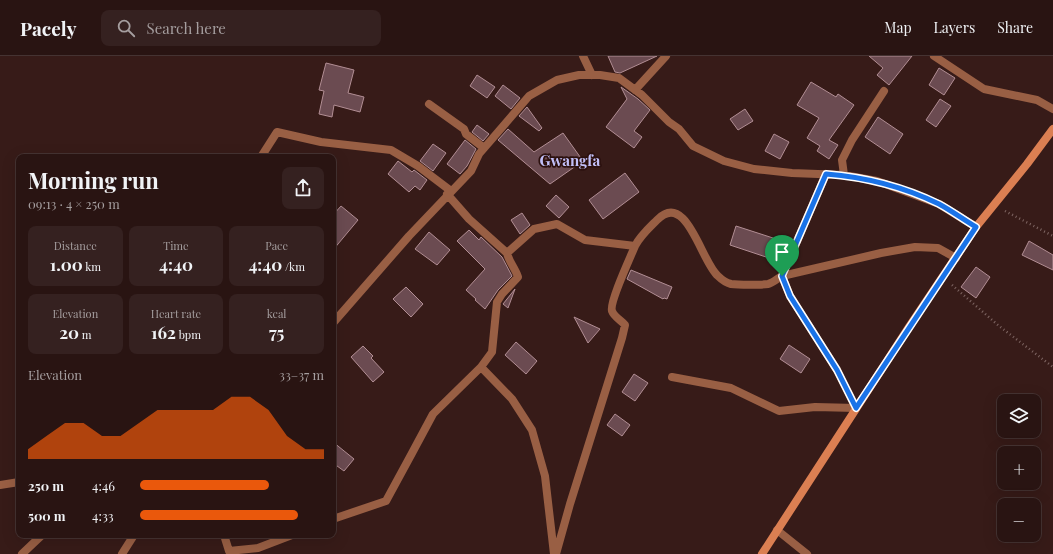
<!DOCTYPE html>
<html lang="en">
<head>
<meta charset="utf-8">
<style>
	body { margin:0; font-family:"Playfair Display",serif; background:#352120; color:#f1f3f6; height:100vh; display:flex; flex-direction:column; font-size:15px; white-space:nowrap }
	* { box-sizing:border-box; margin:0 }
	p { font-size:13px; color:#a59e9f }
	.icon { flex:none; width:22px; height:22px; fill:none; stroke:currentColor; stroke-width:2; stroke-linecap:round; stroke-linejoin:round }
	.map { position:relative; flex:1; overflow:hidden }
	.sheet { position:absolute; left:16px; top:98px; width:320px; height:384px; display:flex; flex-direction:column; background:#291412; border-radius:8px; box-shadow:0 4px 16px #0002,0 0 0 1px #453332 }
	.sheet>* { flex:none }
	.fabs { position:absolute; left:997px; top:338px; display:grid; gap:8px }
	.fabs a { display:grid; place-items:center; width:44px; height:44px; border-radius:8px; background:#291412; box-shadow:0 4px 16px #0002,0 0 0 1px #453332; font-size:20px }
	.pin { position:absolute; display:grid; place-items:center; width:34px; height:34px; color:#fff; margin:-41px -17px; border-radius:50% 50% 50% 0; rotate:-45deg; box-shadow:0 0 4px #0007 }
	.pin .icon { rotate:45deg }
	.round { display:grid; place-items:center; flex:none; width:42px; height:42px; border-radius:8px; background:#352120 }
	.head { display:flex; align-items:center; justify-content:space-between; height:68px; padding:0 12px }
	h1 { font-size:22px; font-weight:700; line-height:30px }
	.figures { display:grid; grid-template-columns:repeat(3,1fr); gap:6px; height:68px; padding:4px 12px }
	.figures div { display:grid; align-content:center; border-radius:8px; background:#352120; text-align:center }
	.figures b { font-size:17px; font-weight:700 }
	.figures small { font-size:11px; font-weight:400 }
	.figures p { font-size:11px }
	.chart { height:112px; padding:8px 12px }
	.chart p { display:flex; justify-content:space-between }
	.chart svg { width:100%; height:72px; margin-top:4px; fill:#ea580c; opacity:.7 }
	ul { padding:0 12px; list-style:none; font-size:13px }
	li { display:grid; grid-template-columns:64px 48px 1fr; align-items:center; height:30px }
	li i { height:10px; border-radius:5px; background:#ea580c }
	header { display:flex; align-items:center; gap:24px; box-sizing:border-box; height:56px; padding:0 20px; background:#291412; border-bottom:1px solid #453332 }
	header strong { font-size:19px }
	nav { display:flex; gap:22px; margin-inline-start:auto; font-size:14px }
	.search { width:280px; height:36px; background:#352120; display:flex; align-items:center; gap:10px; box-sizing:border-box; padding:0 14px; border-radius:8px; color:#a59e9f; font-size:15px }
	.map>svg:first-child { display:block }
</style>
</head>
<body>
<header>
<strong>Pacely</strong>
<div class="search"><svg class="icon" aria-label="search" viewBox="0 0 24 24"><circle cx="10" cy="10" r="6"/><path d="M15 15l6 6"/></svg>Search here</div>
<nav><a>Map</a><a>Layers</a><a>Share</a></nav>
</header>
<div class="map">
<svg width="1053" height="498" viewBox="0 0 1053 498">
	<rect width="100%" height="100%" fill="#371b18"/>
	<path fill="#6b4b51" stroke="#b28e94" d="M608,0H657L620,17L615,16Z
		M869,0H912L889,29L877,19L883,12Z
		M326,7L354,14L348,37L364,41L360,56L334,49L332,61L319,58L324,35L319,34Z
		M939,12L955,22L944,39L929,29Z
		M477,19L495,31L487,42L470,30Z
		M811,26L836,41L838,38L854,49L829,84L838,89L829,103L817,95L820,90L807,82L819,62L797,49Z
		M503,29L520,42L511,53L495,40Z
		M621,31L638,43L650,54L634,75L642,81L634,92L606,71L627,43Z
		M940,43L951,50L936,71L926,64Z
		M527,51L542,72L539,75L519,60Z
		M745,53L753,65L738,74L730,63Z
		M878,61L903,78L890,98L865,81Z
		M477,69L489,78L483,85L472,76Z
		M508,73L534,96L563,77L583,105L550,128L498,84Z
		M774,78L789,86L780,103L765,95Z
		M465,84L476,93L467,110L460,118L447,108Z
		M433,88L446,97L433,115L420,105Z
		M398,105L412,116L414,114L427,124L420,134L415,130L409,136L388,118Z
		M625,117L639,136L603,163L589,144Z
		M556,139L569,151L559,162L546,150Z
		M341,150L358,164L333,194V159Z
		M522,157L530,169L520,178L511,164Z
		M736,170L773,182L766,201L730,189Z
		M469,174L479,184L481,181L502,201L512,220L498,234L485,253L475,244L476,243L466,234L485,213L457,185Z
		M429,176L450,194L437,209L415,193Z
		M1029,185L1053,199V214L1022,199Z
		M976,211L990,221L976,242L961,231Z
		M631,214L672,231L667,243L664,242L663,243L627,223Z
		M406,231L423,248L411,261L393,243Z
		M515,233L508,252L503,248Z
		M574,261L600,273L588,287Z
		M516,286L537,305L526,318L505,299Z
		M789,289L810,303L801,317L780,303Z
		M363,290L373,300L371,302L384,316L373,326L351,301Z
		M634,318L648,327L635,345L622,336Z
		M615,358L630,369L622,380L607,369Z
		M333,386L354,403L344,415L333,407Z"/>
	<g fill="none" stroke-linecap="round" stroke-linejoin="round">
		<path stroke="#7f6663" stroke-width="2.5" stroke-dasharray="1 3" stroke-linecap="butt" d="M1005,155L1053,180
			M952,229L999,270L1053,311"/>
		<path stroke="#995f44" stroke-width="8" d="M583,0L592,19
			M934,0L984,33L1037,44L1053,53
			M635,34L666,0
			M429,48L464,73L466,78L484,92
			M261,101L277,76L321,86L391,94L418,110L451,135
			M844,119L842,104L852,84L884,35
			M507,197L534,173L557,168L585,184L635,190C640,180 649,172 657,164C687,134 701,206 718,220C721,223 727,227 731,228C738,229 762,229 768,228C773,227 778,222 782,220L881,197L915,191L938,192L956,202
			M333,267L409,180L471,115L479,98L529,40L557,24L579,19H600L619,22L642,39L669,66L679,73L693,90L724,105L754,113L792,117L844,119L877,125L939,148L976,171
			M481,311L512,343L532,374L545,420L554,498
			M672,321L731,332L779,355L815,351L856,352L837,314L790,240L782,220L826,118
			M0,429L19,426
			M333,463L386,445L411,399L433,358L481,311L492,296L497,246L502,238L518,221C515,212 509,206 507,197L469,163L447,138
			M777,474L807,498
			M224,479L229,495L258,492L292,479
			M22,498L42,479
			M122,498L134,479
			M556,498L570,448L622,282L625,269C622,265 614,261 612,255C609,247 631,200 635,190"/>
		<path stroke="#db7f52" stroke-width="8" d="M762,498L909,271L976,171L1027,108L1053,73"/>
	</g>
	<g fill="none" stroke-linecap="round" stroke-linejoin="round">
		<g stroke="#fff" stroke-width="8">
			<path id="route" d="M826,118C865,121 904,131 939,148C952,155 964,164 976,171L856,352L837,314L790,240L782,220Z"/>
		</g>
		<use href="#route" stroke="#1a73e8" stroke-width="5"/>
	</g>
	<g text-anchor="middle" stroke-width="3.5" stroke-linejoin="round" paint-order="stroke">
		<g font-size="15" font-weight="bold" fill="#c2c0f9" stroke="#2c110f">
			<text x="570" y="110">Gwangfa</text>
		</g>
	</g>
</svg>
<div class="fabs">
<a><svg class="icon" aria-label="layers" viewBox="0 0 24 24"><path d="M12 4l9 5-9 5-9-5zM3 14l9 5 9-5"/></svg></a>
<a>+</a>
<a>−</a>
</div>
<div class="pin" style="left:782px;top:220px;background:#1e9e55"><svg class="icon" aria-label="arrive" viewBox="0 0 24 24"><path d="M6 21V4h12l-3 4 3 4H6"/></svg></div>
<section class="sheet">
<div class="head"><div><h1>Morning run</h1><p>09:13 · 4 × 250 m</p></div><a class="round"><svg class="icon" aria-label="share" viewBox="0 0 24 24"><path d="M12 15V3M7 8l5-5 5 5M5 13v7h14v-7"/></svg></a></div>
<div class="figures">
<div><p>Distance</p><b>1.00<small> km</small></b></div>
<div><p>Time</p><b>4:40</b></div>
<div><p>Pace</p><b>4:40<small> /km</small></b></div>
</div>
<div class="figures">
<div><p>Elevation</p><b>20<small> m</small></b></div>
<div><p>Heart rate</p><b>162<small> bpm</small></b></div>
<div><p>kcal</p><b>75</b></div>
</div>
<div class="chart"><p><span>Elevation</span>33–37 m</p>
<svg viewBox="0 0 160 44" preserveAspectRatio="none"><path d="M0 44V38L10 30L20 22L30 22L40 30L50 30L60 22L70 14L80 14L90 14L100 14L110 6L120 6L130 14L140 30L150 38L160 38V44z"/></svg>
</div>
<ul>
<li><b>250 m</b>4:46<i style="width:70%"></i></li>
<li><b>500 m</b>4:33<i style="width:86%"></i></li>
</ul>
</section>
</div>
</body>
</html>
